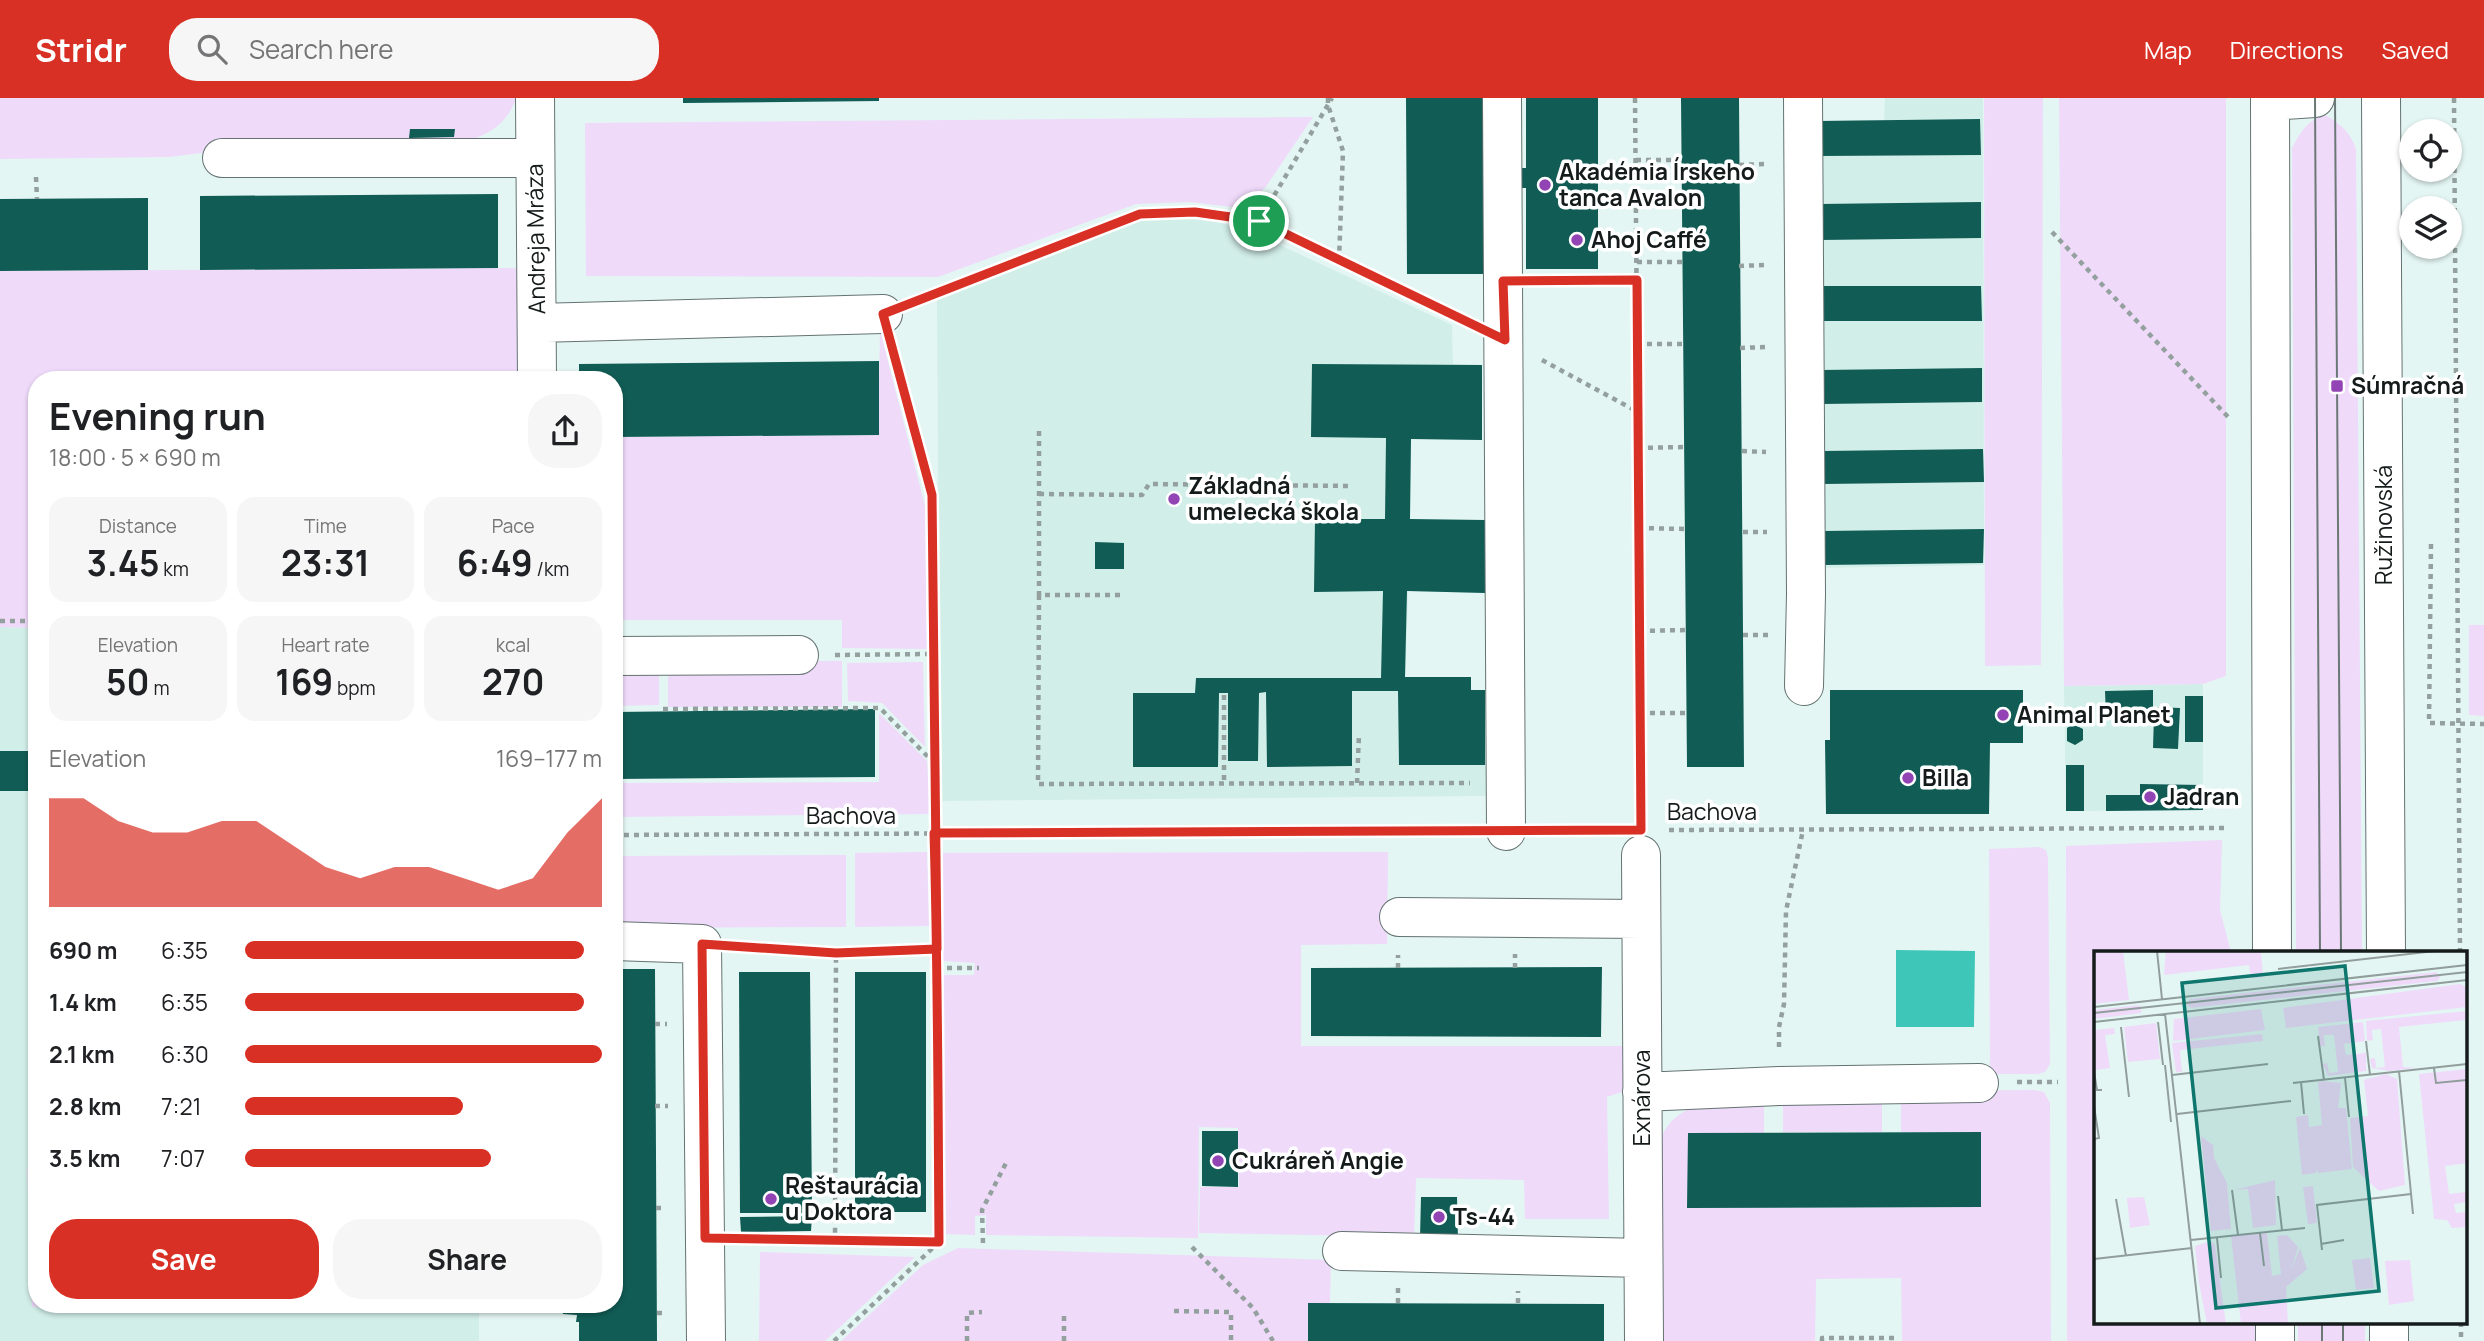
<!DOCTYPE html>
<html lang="en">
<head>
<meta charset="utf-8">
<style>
	body { margin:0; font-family:Manrope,sans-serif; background:#f6f6f6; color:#202124; height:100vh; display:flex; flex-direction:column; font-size:26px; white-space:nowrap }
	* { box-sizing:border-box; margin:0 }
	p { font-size:23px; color:#757577 }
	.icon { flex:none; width:38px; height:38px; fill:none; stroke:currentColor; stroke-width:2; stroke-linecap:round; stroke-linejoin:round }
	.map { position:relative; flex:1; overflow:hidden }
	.details { position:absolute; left:28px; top:273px; width:595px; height:942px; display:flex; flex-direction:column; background:#fff; border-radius:28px; box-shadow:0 2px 5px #0004 }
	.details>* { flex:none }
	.tools { position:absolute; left:2399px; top:21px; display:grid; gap:14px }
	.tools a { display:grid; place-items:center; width:63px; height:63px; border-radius:50%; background:#fff; box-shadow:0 2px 5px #0004; font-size:35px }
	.pin { position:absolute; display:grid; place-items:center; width:60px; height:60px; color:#fff; margin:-30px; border:4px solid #fff; border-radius:50%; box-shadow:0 2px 7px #0007 }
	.round { display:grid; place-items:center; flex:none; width:74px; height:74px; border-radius:28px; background:#f6f6f6 }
	.headline { display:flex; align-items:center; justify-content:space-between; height:119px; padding:0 21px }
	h1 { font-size:38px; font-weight:700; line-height:52px }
	.figures { display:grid; grid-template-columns:repeat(3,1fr); gap:10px; height:119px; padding:7px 21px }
	.figures div { display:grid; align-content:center; border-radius:18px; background:#f6f6f6; text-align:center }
	.figures b { font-size:35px; font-weight:700 }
	.figures small { font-size:19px; font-weight:400 }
	.figures p { font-size:19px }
	.chart { height:196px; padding:14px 21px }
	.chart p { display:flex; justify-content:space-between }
	.chart svg { width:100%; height:126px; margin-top:7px; fill:#d93025; opacity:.7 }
	.primary-button { display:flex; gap:14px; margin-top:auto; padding:14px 21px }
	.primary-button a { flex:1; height:80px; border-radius:28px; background:#d93025; color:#fff; font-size:28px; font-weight:700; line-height:80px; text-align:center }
	.primary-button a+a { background:#f6f6f6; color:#202124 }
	ul { padding:0 21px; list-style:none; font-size:23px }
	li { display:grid; grid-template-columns:112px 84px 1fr; align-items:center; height:52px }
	li i { height:18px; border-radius:9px; background:#d93025 }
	header { display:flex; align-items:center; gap:42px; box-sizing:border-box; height:98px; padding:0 35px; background:#d93025; color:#fff }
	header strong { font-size:33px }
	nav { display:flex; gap:38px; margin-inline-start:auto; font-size:24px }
	.search { width:490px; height:63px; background:#f6f6f6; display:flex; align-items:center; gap:18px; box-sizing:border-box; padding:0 24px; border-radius:28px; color:#757577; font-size:26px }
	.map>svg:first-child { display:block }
</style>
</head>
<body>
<header>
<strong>Stridr</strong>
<div class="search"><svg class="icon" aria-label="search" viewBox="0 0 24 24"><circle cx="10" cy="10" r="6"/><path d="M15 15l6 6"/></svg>Search here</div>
<nav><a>Map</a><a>Directions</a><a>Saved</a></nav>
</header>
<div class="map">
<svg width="2484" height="1243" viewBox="0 0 2484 1243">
	<rect width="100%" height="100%" fill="#e4f6f3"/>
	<path fill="#d2eee9" d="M1885,0H1983L1984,467L1819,470L1818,23L1884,22Z
		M1195,120L1219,124L1267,141L1452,227L1453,266L1482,267V342L1411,341L1410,421L1485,495L1408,493L1405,592H1485L1486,698L940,703L937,198L1142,122Z
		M0,529L37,530V1206H479V1243H0Z
		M2203,586V712L2066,713L2064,588Z"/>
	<path fill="#efdafa" d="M0,0H516C508,26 486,39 461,44L277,45L170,59L0,61Z
		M1984,0H2043L2041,567L1985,568Z
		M2059,0H2226V578L2203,586L2064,588Z
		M2325,17C2341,26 2350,34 2356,51L2362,855L2296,854L2292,50C2301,33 2307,23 2325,17Z
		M1313,19L1265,90L1240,110L1190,104L1136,106L938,179L586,178L585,25Z
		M532,170L531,282H37V530L0,529V173Z
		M880,232L925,408L927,551L842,550V522H614V339L878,337Z
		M2469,527H2484V618L2469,617Z
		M800,563H842V609H668V576Z
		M923,564L925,649L882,605L848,603L847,565Z
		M659,574V607L614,608V575Z
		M879,615L927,663L930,716L614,719V685L879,684Z
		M2222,742L2220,812L2231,854L2096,855V1224H2255V1243H2067L2066,748Z
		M2040,749L2046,752L2048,760L2050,966L2045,974L2038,976H1990L1989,751Z
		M927,754L929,828L855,829V755Z
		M1388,754L1387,846L1301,847V948H1631V991L1607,999L1609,1121H1525L1524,1082L1416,1080L1414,1139L1199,1135L1200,1089H1239L1238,1030L1199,1029L1198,1140L986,1137V1117L975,1118V1137L945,1136L943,877H974L975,865L943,863V755Z
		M846,757V829L614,830V758Z
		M2035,992L2044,994L2050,1005L2051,1243H1902L1901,1180L1816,1181L1815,1243H1657V1059C1659,1051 1661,1039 1665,1032C1685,999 1731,1003 1764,999V1035L1688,1036V1110L1981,1109V1034H1901V993Z
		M1783,998L1882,999V1034H1783Z
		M37,1070V1206H166L32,1209L27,1071Z
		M958,1150L1331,1162L1329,1243H841L923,1167Z
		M760,1154L915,1159L825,1243H759Z
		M2298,1224H2365V1243H2298Z"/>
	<path fill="#3ec7b8" d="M1896,852L1975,853L1974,929H1896Z"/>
	<path fill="#115c55" d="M683,0H879V3L683,5Z
		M1406,0H1486V70H1526V0H1598V171H1526V90H1487V176H1407Z
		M1681,0H1739L1744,669H1687Z
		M1980,21L1981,57L1818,58V23Z
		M410,31H455L454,39L409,40Z
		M498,96V170L200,172V98Z
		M148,100V172L0,173V101Z
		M1981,104V140L1820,142L1819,106Z
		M1820,188H1981L1982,223H1821Z
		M879,263V337L614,339V282H579V266Z
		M1312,266L1482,267V342L1411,341L1410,421L1485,422V495L1407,493L1405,579H1471V592H1485V667H1399L1398,593H1352V668L1267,669L1266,594L1259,595L1258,663H1228V595H1219L1218,669H1133V595H1195L1196,580H1381L1383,493L1314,494L1315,421H1385L1386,340L1311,339Z
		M1982,270V304L1821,306V272Z
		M1983,351L1984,384L1823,386V353Z
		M1984,431L1983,465L1823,467V433Z
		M1095,444L1124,445V471H1095Z
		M1830,592H2023V645H1990L1989,716H1826L1825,642H1830Z
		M2153,592V609L2180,610L2178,651L2153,650L2154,617L2106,618L2105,593Z
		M2185,598H2203V644H2185Z
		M875,611V679L614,681V614Z
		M2073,626L2083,631V642L2075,647L2067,643V630Z
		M0,653H37V693H0Z
		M2066,667H2084V713H2066Z
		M2140,686L2203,687V712L2106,713V697H2140Z
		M1602,869L1601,939L1311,938V870Z
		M614,871H655L657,1243H579V1224H576L577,1217L563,1216L562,1206H614Z
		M739,874H810L812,1115H740Z
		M855,874H926V1114H855Z
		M1202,1033H1238V1089L1202,1088Z
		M1981,1034V1109L1687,1110L1688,1035Z
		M1421,1099H1457L1458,1142L1420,1140Z
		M812,1118L811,1133L741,1134L740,1119Z
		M1308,1205L1604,1206V1243H1308Z"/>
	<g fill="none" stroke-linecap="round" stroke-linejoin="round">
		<g stroke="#647371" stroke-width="40">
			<path id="minor" d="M535,0L537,282
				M1502,0L1506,733
				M1803,0L1806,496L1804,588
				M2270,0L2272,855
				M2381,0L2386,855
				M2270,3L2315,0
				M222,60H535
				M537,225L883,216
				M614,558L799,557
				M1641,757L1644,1243
				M1399,819L1641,821
				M614,843L702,846L706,1243
				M1642,994L1779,988L1979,985
				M1342,1153L1643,1160
				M2275,1224V1243
				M2389,1224V1243"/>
		</g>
		<path stroke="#93a09e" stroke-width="4.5" stroke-dasharray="5 5" stroke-linecap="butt" d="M1328,0V7L1343,53L1339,163
			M1635,0L1641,720
			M2454,0L2460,855
			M1636,62H1681
			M1739,67L1764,66
			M36,79L37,101
			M1259,123L1332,0
			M2052,134L2231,322
			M1637,164H1682
			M1739,168L1765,167
			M1539,183L1637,182
			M916,203L1140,116L1195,114L1259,123L1466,224
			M1637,246H1682
			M1740,250L1766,249
			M1542,262L1638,314
			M1039,333V497H1124
			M1638,350L1684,349
			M1742,353L1766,354
			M1039,396L1142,397L1149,386L1352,388
			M1639,430L1685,431
			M1743,434H1767
			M2431,446L2429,625L2484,626
			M1039,497L1038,686L1470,685
			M0,523H37
			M1640,533L1686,532
			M1743,537H1768
			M835,557L932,556
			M1224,597V685
			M663,611L880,610L933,664
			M1640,615H1687
			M1357,685L1359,636
			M1669,732L2228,730
			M1543,733L1611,732
			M614,737L1468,733
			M741,849L836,855L835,1143
			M836,855L938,851
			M937,870H979
			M1398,870V857
			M1515,870V856
			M655,926H667
			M1779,949V929L1784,906L1786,813L1803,732
			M2017,984H2058
			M655,1008H668
			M656,1110H665
			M741,1141L939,1144L931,397L892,250
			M983,1145L982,1112L1006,1065
			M1192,1149L1253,1210L1273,1243
			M1398,1205V1190
			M1518,1205V1193
			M536,1210H562
			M1174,1213L1231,1214V1243
			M657,1215H667
			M2461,1224V1243
			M834,1243L938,1145
			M967,1243V1215L982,1214
			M1064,1243V1213
			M1822,1243V1240H1896V1243"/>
		<use href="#minor" stroke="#fff" stroke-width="38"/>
		<path stroke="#6c7876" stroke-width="2" d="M2315,0L2320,855
			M2335,0L2341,855
			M2322,1224V1243
			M2343,1224V1243"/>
	</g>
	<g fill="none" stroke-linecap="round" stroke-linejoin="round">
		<g stroke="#fff" stroke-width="14">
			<path id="route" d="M1259,123L1195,114L1140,116L883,216L932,397L937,851L836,855L702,846L705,1140L939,1144C938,1008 938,872 934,735L1641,732L1637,182L1503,183L1505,242L1259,123"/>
		</g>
		<use href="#route" stroke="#d93025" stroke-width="9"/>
	</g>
	<g fill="#9344b4" stroke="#fff" stroke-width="2.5">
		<circle cx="1545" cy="87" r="7"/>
		<circle cx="1577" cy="142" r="7"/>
		<rect x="2330" y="281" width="14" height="14" rx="3.5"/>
		<circle cx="1174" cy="401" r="7"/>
		<circle cx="2003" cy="617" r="7"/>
		<circle cx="1908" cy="680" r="7"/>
		<circle cx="2150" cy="699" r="7"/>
		<circle cx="1218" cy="1063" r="7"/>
		<circle cx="771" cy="1101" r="7"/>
		<circle cx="1439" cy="1119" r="7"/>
	</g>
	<g text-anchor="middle" stroke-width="7" stroke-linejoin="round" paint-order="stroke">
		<g font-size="23" font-weight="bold" fill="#141b1a" stroke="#fff" text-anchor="start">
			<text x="1559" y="82">Akadémia Írskeho<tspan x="1559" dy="26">tanca Avalon</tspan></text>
			<text x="1591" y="150">Ahoj Caffé</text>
			<text x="2351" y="296">Súmračná</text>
			<text x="1188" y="396">Základná<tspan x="1188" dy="26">umelecká škola</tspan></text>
			<text x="2017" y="625">Animal Planet</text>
			<text x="1922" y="688">Billa</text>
			<text x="2164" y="707">Jadran</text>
			<text x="1232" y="1071">Cukráreň Angie</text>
			<text x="785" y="1096">Reštaurácia<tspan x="785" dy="26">u Doktora</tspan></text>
			<text x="1453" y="1127">Ts-44</text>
		</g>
		<g font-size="23" fill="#141b1a" stroke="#fff">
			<text transform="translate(536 141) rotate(-91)" y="8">Andreja Mráza</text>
			<text transform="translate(2384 427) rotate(-90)" y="8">Ružinovská</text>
			<text x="1712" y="722">Bachova</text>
			<text x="851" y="726">Bachova</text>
			<text transform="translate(1642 1000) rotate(-90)" y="8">Exnárova</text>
		</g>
	</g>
	<g transform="translate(2094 853)">
		<rect width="373" height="373" fill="#e4f6f3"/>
		<path d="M0,0H29L35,49L0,53ZM72,0H167L169,26L157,27L155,14L70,24ZM342,21L347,25L343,30L97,57L92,53L96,48ZM366,33L373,36V56L192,77L189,57ZM46,54L47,62L0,68V59ZM167,58L171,79L79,90L80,68ZM373,60L371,69L305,76L309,116L323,117L295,120L278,117L276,108L281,107L282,117L291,116L287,78L278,79L279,89L273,90L272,70ZM269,71L271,90L250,93L252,104L272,102V120L234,125L229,113L233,112L235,122L244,121L240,84H230L231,95H226L224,76ZM62,72L66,108L34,111L30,76ZM20,77L21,83L11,84L16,117L1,119L0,79ZM168,83L169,90L86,99L88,121H82L78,92ZM373,118V212L351,215L355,243L373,241V251L360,253L362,262L373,261V276L358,277L353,269L340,268L325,123ZM292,123L303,128L311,234L285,240L259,216L256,167L274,165L270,129ZM229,130L247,132L244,157H252L258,218L224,222L222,218V222L208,224L202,166L214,164L215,176L228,174L224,131ZM107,185L119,194L120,207L133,232L137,278L117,280ZM181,229L182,274L159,277L154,238L140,239ZM219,235L223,272L214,273L209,236ZM50,246L56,274L36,277L33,247ZM173,282L178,325L187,323L183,285L193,284L204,296L197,319L206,297L213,318L192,336L194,373H147L137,285ZM117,290L121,294L132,373H113L105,332L101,295ZM276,307L280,337L262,339L258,309ZM316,309L320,350L295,354L291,310Z" fill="#efdafa"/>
		<path fill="none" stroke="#919e9c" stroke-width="2" d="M63,0L68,48M184,18L341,0M0,56L373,14M0,62L373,21M71,63L106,373M0,71L373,29M64,71L69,114M27,76L35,146M224,85L230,129M272,90L276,124M71,114L77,171M340,117L342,132L373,129M305,120L319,263M0,121L3,139H8M78,124L174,113M251,127L255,166M207,131L210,163M199,132L373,113M0,155L5,187L0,188M83,163L197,150M138,239L144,284M184,245L188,279M22,248L32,305M166,282L170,315M123,287L127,327M97,289L211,277M227,293L250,289M228,299L223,254L317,243M0,308L98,297"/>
		<path fill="#0f766e" fill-opacity="0.15" stroke="#0f766e" stroke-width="3.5" d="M251,15L285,340L122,357L88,32Z"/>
		<rect width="373" height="373" fill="none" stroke="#141b1a" stroke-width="3.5"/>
	</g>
</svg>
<div class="tools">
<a><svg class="icon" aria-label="locate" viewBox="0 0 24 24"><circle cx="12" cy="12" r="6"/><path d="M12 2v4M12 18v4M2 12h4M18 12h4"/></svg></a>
<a><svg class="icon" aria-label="layers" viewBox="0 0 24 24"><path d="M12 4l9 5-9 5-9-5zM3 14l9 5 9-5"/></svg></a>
</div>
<div class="pin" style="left:1259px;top:123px;background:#1e9e55"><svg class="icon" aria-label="arrive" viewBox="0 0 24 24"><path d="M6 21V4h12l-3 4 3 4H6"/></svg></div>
<section class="details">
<div class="headline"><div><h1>Evening run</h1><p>18:00 · 5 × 690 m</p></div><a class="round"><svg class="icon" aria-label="share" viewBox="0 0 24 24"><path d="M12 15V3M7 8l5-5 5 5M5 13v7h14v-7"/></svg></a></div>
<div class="figures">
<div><p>Distance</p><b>3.45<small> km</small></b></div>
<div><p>Time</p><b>23:31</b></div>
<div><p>Pace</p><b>6:49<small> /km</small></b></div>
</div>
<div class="figures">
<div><p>Elevation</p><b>50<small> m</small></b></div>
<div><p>Heart rate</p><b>169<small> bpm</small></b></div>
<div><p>kcal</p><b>270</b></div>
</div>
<div class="chart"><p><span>Elevation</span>169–177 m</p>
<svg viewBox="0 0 160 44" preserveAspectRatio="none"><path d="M0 44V6L10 6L20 14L30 18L40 18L50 14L60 14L70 22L80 30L90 34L100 30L110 30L120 34L130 38L140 34L150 18L160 6V44z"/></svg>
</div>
<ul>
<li><b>690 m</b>6:35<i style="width:95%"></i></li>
<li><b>1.4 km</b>6:35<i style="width:95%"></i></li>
<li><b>2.1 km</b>6:30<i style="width:100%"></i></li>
<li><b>2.8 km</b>7:21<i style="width:61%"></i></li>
<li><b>3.5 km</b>7:07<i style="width:69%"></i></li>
</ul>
<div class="primary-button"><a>Save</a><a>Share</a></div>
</section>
</div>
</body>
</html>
